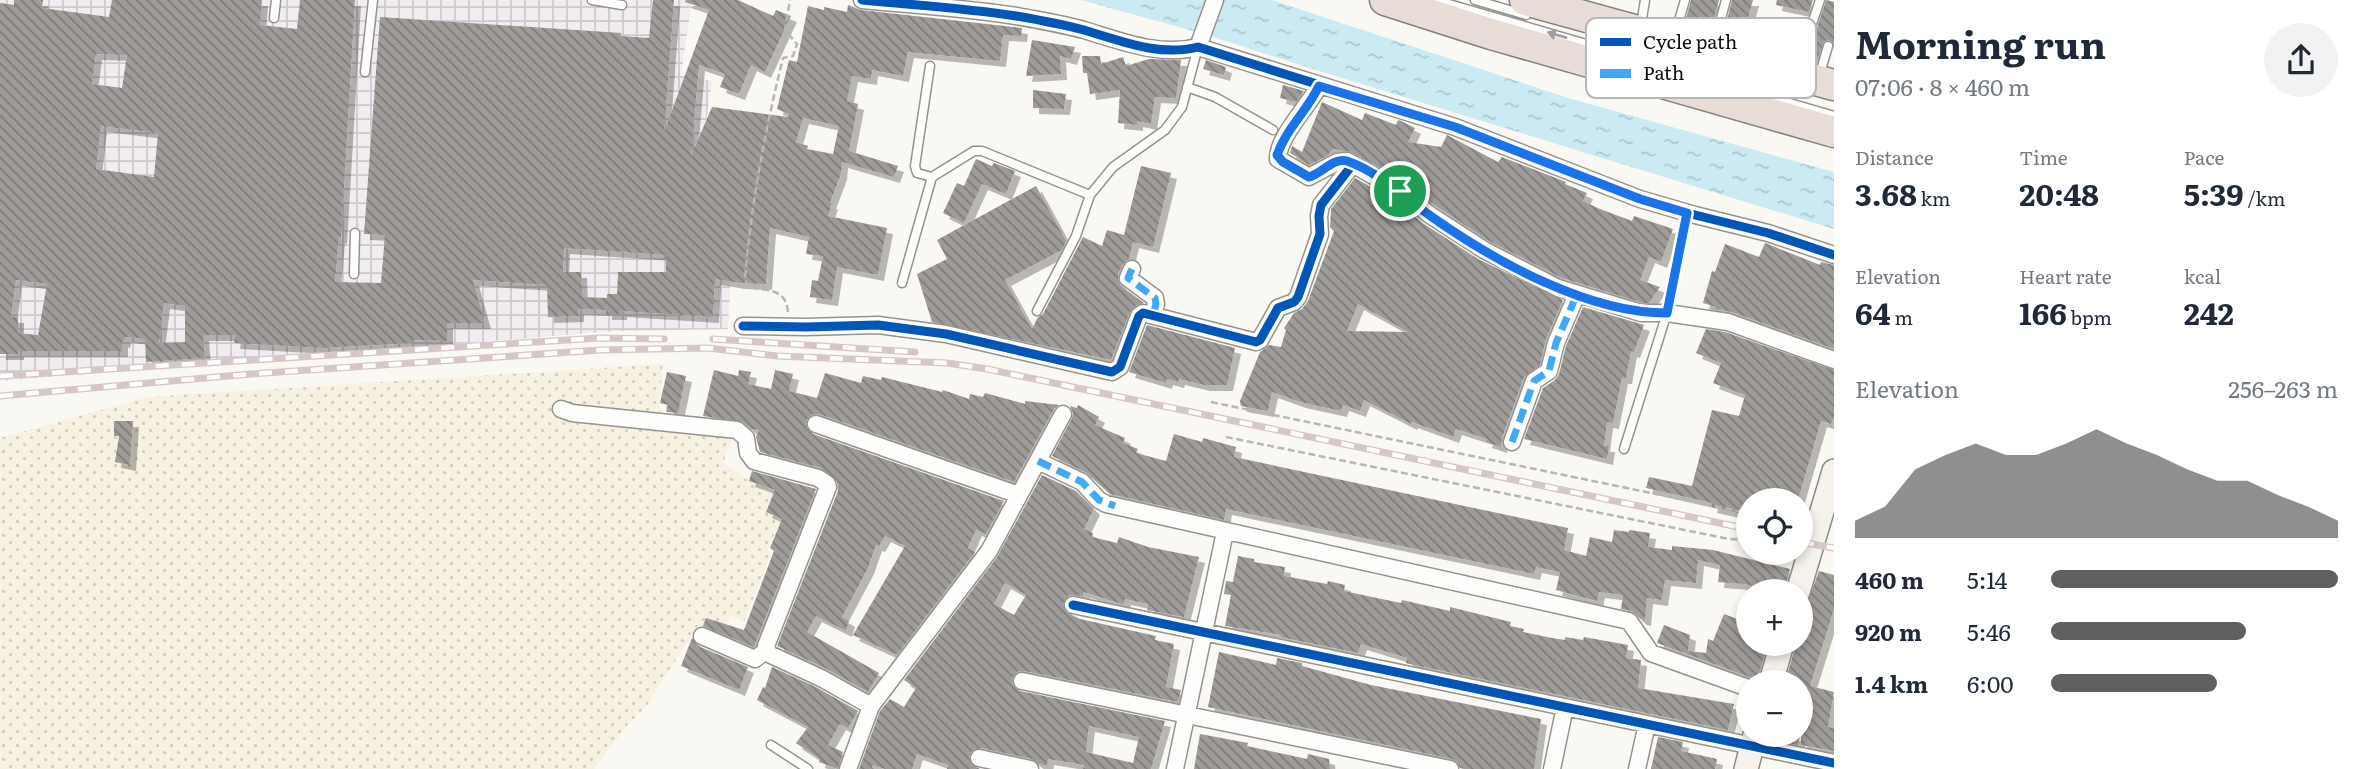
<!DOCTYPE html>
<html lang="en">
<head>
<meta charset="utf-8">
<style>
	body { margin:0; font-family:Literata,serif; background:#f2f2f3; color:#1f2937; height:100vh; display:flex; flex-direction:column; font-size:26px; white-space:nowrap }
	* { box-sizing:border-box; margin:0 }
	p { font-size:23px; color:#747a83 }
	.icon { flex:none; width:38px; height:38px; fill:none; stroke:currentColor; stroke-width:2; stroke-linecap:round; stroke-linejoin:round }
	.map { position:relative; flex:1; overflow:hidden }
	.panel { display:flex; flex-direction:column; background:#fff; width:525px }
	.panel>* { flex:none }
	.controls { position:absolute; left:1736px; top:488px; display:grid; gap:14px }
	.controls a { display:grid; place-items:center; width:77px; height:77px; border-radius:50%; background:#fff; box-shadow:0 4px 10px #0003; font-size:35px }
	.pin { position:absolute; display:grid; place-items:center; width:60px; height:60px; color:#fff; margin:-30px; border:4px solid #fff; border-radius:50%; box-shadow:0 2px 7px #0007 }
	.round { display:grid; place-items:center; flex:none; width:74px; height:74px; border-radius:37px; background:#f2f2f3 }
	.overview { display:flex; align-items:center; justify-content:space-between; height:119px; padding:0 21px }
	h1 { font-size:38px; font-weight:700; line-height:52px }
	.metrics { display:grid; grid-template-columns:repeat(3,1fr); gap:10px; height:119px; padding:7px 21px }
	.metrics div { display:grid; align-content:center }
	.metrics b { font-size:30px; font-weight:700 }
	.metrics small { font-size:19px; font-weight:400 }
	.metrics p { font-size:19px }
	.chart { height:196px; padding:14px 21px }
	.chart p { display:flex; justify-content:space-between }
	.chart svg { width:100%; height:126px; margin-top:7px; fill:#61605e; opacity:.7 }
	ul { padding:0 21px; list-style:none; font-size:23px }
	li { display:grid; grid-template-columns:112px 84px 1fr; align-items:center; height:52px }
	li i { height:18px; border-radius:9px; background:#61605e }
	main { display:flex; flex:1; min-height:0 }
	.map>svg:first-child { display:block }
</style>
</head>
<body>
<main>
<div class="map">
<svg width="1834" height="769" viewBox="0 0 1834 769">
	<defs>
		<pattern id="industrial-grid" width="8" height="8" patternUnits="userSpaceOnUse" patternTransform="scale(1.75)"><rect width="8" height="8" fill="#f1ecef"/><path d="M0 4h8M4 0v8" fill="none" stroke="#cdc9cc"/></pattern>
		<pattern id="farmland-dots" width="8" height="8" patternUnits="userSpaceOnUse" patternTransform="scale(1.75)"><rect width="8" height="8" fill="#f6f1e0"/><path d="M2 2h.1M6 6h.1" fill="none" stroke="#d2cdbf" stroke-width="1.8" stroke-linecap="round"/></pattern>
		<pattern id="water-ripples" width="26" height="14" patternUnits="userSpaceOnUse" patternTransform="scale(1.75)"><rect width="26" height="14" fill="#cbeaf3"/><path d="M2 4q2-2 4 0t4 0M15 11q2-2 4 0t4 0" fill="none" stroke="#adc8cf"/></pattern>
		<pattern id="building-back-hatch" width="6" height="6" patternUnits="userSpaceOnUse" patternTransform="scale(1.75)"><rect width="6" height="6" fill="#9e9b98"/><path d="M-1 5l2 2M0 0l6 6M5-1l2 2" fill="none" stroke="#7f7d7a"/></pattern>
		<filter id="shadow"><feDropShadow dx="6" dy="6" stdDeviation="0" flood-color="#0004"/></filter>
	</defs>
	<rect width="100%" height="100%" fill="#faf8f2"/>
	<path fill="url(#industrial-grid)" d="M0,0H692L681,75L712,81L700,163L736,174L728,329L614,331L0,381Z"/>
	<path fill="url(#farmland-dots)" d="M663,364L659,405L665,425L734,435L723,463L749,481L775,491L766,511L782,519L768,547L770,556L744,622L730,616L723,636L698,626L647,705L624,729L594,769H0V438L148,397Z"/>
	<path fill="url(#water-ripples)" d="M1081,0H1272L1568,98L1834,172V229L1319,71L1204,34Z"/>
	<path fill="url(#building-back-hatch)" fill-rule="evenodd" filter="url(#shadow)" d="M14,0H43L42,8L109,17L112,0H262L260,25L297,29L300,0H355L341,238L339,237L335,282L381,283L385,235L364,234L380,17L621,33L620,36L649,38L653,0H674L664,132L709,10L685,2L686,0H738L773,16L776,10L791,16L765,72L751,65L739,94L720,87L725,74L699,65L691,156L712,107L788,117L789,114L777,109L789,60L797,62L808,6L824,10V7L847,12L848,5L861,10L1022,28L1021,36L1003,35L1000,61L908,52L903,76L872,70L871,79L852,76L847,101L858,104L849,151L898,166L894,177L842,162L841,174L830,203H832L828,216L887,228L878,275L837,267L832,300L810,297L812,280L818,281L823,256L806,254L809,237L770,228L766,284L739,283L715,279L713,317L621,311V314H606V310L578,309V316L548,317L547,285L473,280L485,323H447V341L413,340V343L322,348L234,343L235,335H203L205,358L146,362L145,339L125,337L124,342L122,341V351H18V354H0V3L14,5ZM96,54L127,55L122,88L92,84ZM803,118L839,126L833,154L807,149L808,146L796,142ZM101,126L158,133L154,177L96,169ZM564,248L666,255V272H618L617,294H607V298L582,297L581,272H563ZM16,280L47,284L38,335L18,333V317H11ZM164,303L185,306V342L159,343Z
		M1691,0H1719L1710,33L1684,26Z
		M1732,0H1753L1742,41L1723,36Z
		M1777,0H1813L1809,12L1776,5Z
		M1826,0L1834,2V44L1829,40L1824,41L1818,58L1808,55Z
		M1032,40L1075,47L1071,59L1060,56L1061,74L1026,76Z
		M1082,56H1100L1101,64L1123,57L1126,66L1149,59L1181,60L1176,98L1155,97L1151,124L1137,121V125L1118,123L1120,90L1090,94L1087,73H1083Z
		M1206,60L1226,67L1224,75L1203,69Z
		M1283,85L1304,91L1296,102L1280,98Z
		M1033,90L1066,94L1064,109L1033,108Z
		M1322,102L1362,120L1365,113L1396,125L1398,120L1401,121L1415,128L1408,142L1441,147L1447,135L1498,162L1502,157L1566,182L1565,184L1587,193L1583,201L1600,209L1632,221L1634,216L1673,229L1661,262L1649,257L1640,280L1660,287L1649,303H1643L1562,278L1489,241L1436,206L1405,182L1351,152L1333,149L1327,156L1309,165L1290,153L1292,146L1302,152Z
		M976,159L992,166L994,163L1015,171L1006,194L982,184L964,223L943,213L957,183L964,186Z
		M1141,166L1171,173L1153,247L1133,242L1129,259L1123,264L1118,274V279L1121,286L1144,303L1137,305L1130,312L1111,360L932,322L917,274L947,259L937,240L1036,186L1066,241L1062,250L1005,280L1032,329L1038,317L1043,314L1083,237L1102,246L1107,230L1124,235Z
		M1355,178L1394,200L1424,224L1478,259L1563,300L1546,339L1540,365L1524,377L1502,438L1501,447L1486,442L1487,439L1456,429L1453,437L1412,422L1411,424L1364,400L1360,411L1343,405L1341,411L1300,402L1272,392L1268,411L1241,406L1240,401L1260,352L1269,345L1281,347L1286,330L1284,328L1294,313L1302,309L1308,301L1334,231L1330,227L1331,209ZM1358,304L1408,332L1347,331Z
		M1765,243L1820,265L1821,262L1834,265V349L1732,312L1715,309L1716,307L1703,303L1712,271L1715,272L1725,244L1759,257Z
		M1583,307L1644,325L1634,352L1631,351L1626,378H1622L1613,423L1607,422L1604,446H1609L1607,459L1524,439L1543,388L1555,380L1559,374L1566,346Z
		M1147,325L1235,348L1227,385H1204L1179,379L1178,382L1167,379L1166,383L1129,372Z
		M1706,329L1725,332L1834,370V417L1831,424L1821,421L1798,500H1775L1763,497L1762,500L1753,497L1751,500H1748L1746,515L1711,507L1712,503L1646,488L1649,477L1692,486L1712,410L1739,416L1745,395L1713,383L1721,363L1696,353Z
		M714,370L738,376L739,370L751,372L748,384L771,389L775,370L793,374L789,391L817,398L825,373L861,383L863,376L881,380L882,377L942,392L943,390L969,399L970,394L983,397L985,393L1025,404V401L1059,405L1054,409L1014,482L819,414H813L806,420V427L813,434L1004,501L986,534L976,530L968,548L975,552L897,655L853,635L905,546L885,536L879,546L876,545L868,568L842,617L849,621L846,631L816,616L807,632L879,673L868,692L825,668L777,646L838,491L837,481L821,468L760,452L756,437L759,430L751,429L743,422L703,416Z
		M667,372L686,376L678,413L666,412L668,405L660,403Z
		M1078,405L1099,417L1095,425L1125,438L1123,443L1138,449L1136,453L1166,461L1174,434L1202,442L1203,438L1236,447L1234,457L1568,528L1564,550L1586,556L1590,537L1612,542L1614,530L1629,532V530L1650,533L1648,547L1672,550V546L1713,550L1790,569L1784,592H1767L1768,590L1744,584L1718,582L1720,565L1698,560L1696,583L1665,580L1662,600L1647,598L1645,620L1641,619L1632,611L1621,609L1623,595L1599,592L1597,601L1556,590L1560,572L1536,567L1534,574L1226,509L1224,520L1110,494L1087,473L1052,456L1072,418L1073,413L1070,406L1077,408Z
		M114,421H133L130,465L115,462L119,436H114Z
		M752,471L816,489L754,647L703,626L706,618L744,630L774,551L770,548L782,519L766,512L775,490L749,481Z
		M1042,475L1076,491L1094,509L1084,529L1093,533L1092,537L1117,543L1119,537L1148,547L1199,557L1184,617L1147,610L1148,604L1125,599L1124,605L1084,592L1083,596L1069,595L1063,604L1066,612L1080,619L1156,636L1155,640L1174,644L1166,687L1181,690L1178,702L1024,671H1018L1012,678V685L1020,691L1165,721L1151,769H1083L1084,765L1048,759L1047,766L1039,764L1032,759L981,748L972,751L969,756L972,765L980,769H947L948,765L917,754L912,769H885L873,765L872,768L875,769H859L880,711L890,699L904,707L916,688L904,680L997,557ZM1005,583L1026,595L1014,615L994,604ZM1089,726L1139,737L1133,763L1086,752Z
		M1238,556L1254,559V562L1285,567L1284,576L1327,584L1328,581L1345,585L1344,591L1372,597L1401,603L1402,600L1450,611V607L1511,622L1510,626L1524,629L1523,632L1552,638L1565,640V637L1583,640L1584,637L1628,645L1626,658L1641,660L1638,688L1734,704L1728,730L1414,665L1406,663L1407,658L1361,644L1358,653L1280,637L1281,635L1225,626L1231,595L1224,594L1226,581L1233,582Z
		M1819,571L1834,575V609L1810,686L1834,692L1828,727L1834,728V751L1801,745V682H1785L1796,644H1801V620Z
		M1724,614L1748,623V644H1767L1757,682L1752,678L1657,643L1664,625L1690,635L1688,651L1706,653L1708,639L1713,641Z
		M692,638L698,646L748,667L739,690L681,666Z
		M1219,652L1276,665L1277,658L1302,663V666L1371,685L1541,719L1534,769H1464L1460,768L1457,762L1452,759L1208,707Z
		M772,667L816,687L858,711L848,728L840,724L828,745L843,752L838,769L819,762L820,759L796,743L808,727L757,700L763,687L765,688Z
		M1200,734L1248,743L1247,746L1307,759L1308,754L1329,759L1330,769H1194Z
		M1769,735H1800L1798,745L1769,739Z
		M1658,737L1683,742L1681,751L1717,759L1715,769H1651Z"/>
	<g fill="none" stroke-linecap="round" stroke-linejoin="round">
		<g stroke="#949391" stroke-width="11">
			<path id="lane" d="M592,0L622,5
				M1435,0L1834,116
				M1475,0L1526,15
				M274,18L276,0
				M1641,25L1645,0
				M1675,34L1685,0
				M1714,44L1726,0
				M930,66L915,166L917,173L932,177L974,151H982L1090,195
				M1797,68L1820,0
				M365,72L373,0
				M1819,77L1828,46
				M1187,87L1215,97L1273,130
				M354,274L355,233
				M902,283L932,177
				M1037,311L1076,236L1090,195L1113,167L1165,130L1182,107L1198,47
				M1624,449L1667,313L1687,213
				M771,745L808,769"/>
		</g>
		<g stroke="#949391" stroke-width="19">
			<path id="street" d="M862,0C913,5 965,8 1016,16C1039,20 1061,24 1084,30C1121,41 1160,57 1198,47L1455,127L1640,199L1695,215L1768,233L1834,255
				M1198,47L1215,0
				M1319,86C1308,107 1278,136 1278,159L1309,177L1337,162L1347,161L1400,191L1430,215L1484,250L1558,288L1641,313H1667L1728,322L1834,360
				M1132,269L1128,278L1155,298L1156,304L1153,315
				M743,326L806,327L878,325L946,334L1112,372L1120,367L1139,316L1143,313L1256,342L1260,340L1278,308L1294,302L1298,297L1320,234L1319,216L1321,205L1353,164
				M561,409L572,413L737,430L746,438L748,453L754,461L818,478L827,484L828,487L766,646L769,654L821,678L871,706
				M816,424L1019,495
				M1512,442L1534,381L1549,371L1556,343L1577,294
				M1038,461L1082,482L1099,500L1106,504L1629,621L1651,653L1748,688
				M1073,605L1834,763
				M702,636L755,659L767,650
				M1022,681L1450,769
				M979,758L1030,769
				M848,769L871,706L989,551L1063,414
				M1175,769L1225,532
				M1552,769L1565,707
				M1637,769L1647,724"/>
		</g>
		<g stroke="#8b8a87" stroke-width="26">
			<path id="secondary" d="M1798,592L1834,471
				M1771,682L1782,644
				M1746,769L1755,735"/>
		</g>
		<g stroke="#82817e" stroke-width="33">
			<path id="highway" d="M1385,0L1491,34L1834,132
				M1525,0L1834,85"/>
		</g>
		<path stroke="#b8b7b6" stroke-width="2.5" stroke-dasharray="7 3.5" stroke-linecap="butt" d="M788,312C786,288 768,291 748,287L745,279C751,204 765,131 783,58L793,56L797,44L785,30L790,0
			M1211,402L1738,511H1748
			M1226,437L1729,539L1743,540"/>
		<use href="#lane" stroke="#fefefd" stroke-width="8"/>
		<use href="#street" stroke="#fefefd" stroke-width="16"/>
		<use href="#secondary" stroke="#f4f2ea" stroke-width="23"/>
		<use href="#highway" stroke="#e8ddd6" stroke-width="30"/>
		<g stroke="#d6c6c8" stroke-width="7">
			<path id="rail" d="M713,339L915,352
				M0,376L599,338L664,339
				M0,396L251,374L601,350L708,348L777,356L947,363L987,369L1748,529
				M1801,542L1834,548"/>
		</g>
		<use href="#rail" stroke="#fff" stroke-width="4.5" stroke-dasharray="13" stroke-linecap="butt"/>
		<path stroke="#3fa9f5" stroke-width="7" stroke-dasharray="14 7" stroke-linecap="butt" d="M1319,86C1307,110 1286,129 1277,155L1283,162L1309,177C1320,174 1330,161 1342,161C1363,160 1415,205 1432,217C1496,262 1588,312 1667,313
			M1132,269L1128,278L1155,298L1156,304L1153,315
			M1512,442L1534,381L1549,371L1556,343L1577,294
			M1038,461L1082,482L1099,500L1115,506"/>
		<g stroke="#fff" stroke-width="13">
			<path id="cycleway" d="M862,0C913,5 965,8 1016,16C1039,20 1061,24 1084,30C1121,41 1160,57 1198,47L1455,127L1640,199L1695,215L1768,233L1834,255
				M743,326L806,327L878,325L946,334L1112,372L1120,367L1139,316L1143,313L1256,342L1260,340L1278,308L1294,302L1298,297L1320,234L1319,216L1321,205L1353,164
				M1073,605L1834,763"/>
		</g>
		<use href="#cycleway" stroke="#0057b8" stroke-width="9"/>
	</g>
	<defs><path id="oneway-solid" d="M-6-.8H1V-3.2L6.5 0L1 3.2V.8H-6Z" transform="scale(1.75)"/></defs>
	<use fill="#9e9e9d" href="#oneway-solid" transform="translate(1557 35) rotate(-164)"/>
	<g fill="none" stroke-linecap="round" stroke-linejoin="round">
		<g stroke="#fff" stroke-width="14">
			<path id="route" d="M1319,86L1455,127L1640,199L1687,213L1667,313C1588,313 1496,262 1432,217C1406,199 1379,172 1347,161C1334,157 1321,174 1309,177L1283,162L1277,155C1286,129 1307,111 1319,86Z"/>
		</g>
		<use href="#route" stroke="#1a73e8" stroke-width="9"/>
	</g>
	<rect x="1586" y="18" width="230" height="80" rx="10" fill="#fff" stroke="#b7b7b7" stroke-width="2"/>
	<rect x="1600" y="38" width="31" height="8" fill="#0057b8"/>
	<rect x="1600" y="69" width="31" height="9" fill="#3fa9f5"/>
	<g font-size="19" fill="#0e0e0e">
		<text x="1643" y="49">Cycle path</text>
		<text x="1643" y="80">Path</text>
	</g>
</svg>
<div class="controls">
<a><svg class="icon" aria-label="locate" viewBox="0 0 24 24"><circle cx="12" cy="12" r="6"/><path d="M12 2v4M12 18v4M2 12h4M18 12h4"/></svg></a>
<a>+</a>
<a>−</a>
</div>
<div class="pin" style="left:1400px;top:191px;background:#1e9e55"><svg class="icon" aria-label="arrive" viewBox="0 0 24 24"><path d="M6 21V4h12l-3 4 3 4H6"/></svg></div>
</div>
<section class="panel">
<div class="overview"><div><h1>Morning run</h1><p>07:06 · 8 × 460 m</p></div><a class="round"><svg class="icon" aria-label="share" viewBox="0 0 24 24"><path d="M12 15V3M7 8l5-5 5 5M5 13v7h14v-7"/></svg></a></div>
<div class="metrics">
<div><p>Distance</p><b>3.68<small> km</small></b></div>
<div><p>Time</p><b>20:48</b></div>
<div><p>Pace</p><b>5:39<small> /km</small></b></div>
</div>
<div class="metrics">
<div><p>Elevation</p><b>64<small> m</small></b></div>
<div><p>Heart rate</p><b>166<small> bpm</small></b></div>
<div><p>kcal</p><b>242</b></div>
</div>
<div class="chart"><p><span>Elevation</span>256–263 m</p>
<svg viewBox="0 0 160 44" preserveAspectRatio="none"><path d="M0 44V38L10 33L20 20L30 15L40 11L50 15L60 15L70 11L80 6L90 11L100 15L110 20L120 24L130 24L140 29L150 33L160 38V44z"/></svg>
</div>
<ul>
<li><b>460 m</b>5:14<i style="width:100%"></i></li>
<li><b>920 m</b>5:46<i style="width:68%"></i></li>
<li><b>1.4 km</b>6:00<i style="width:58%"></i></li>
</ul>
</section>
</main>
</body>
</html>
